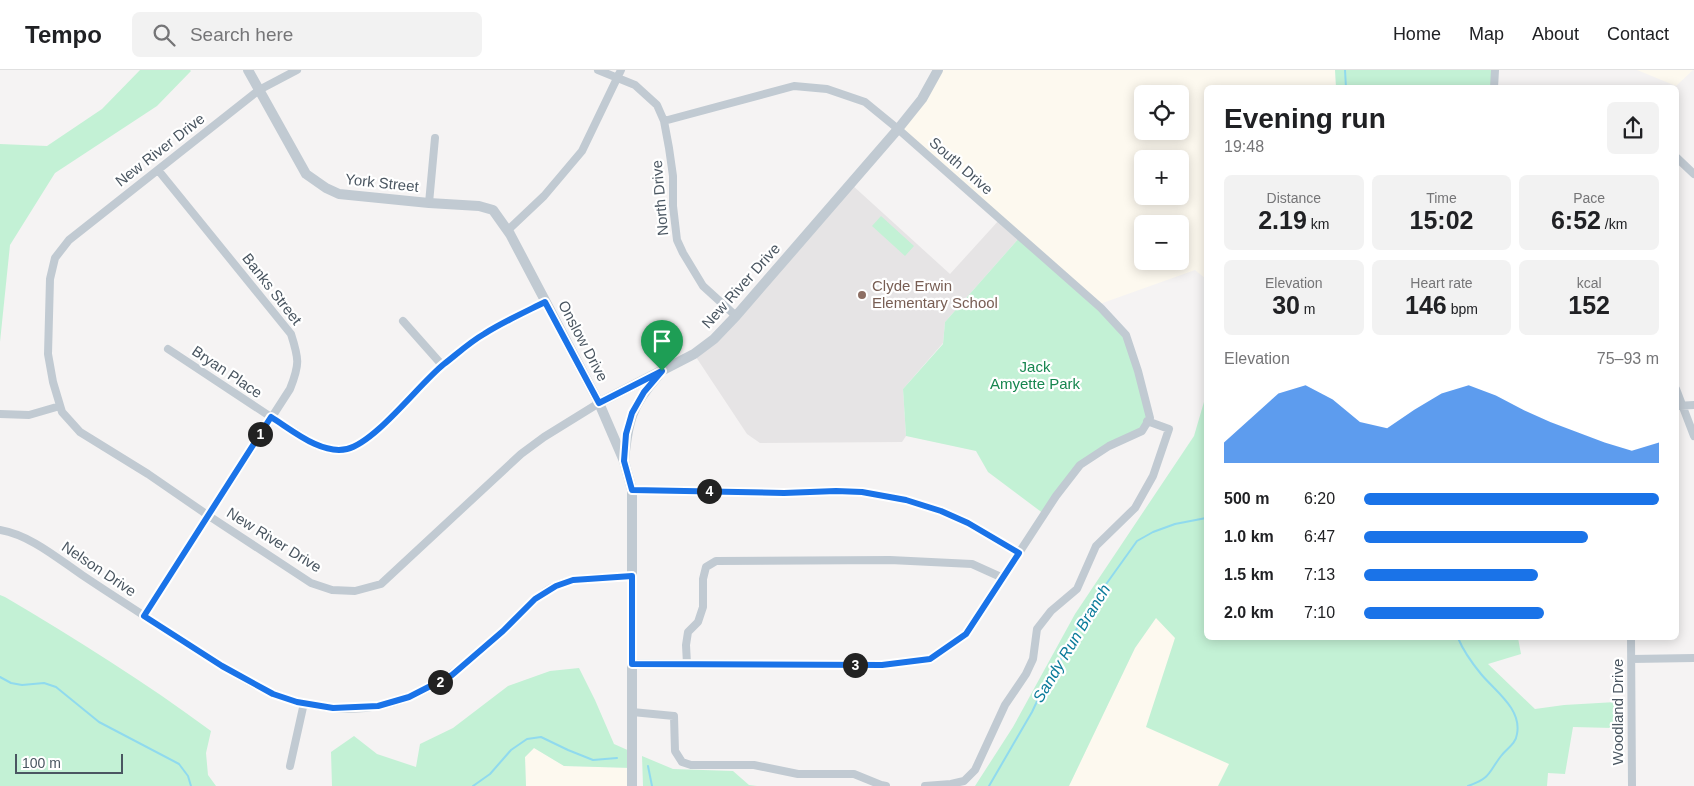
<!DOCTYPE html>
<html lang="en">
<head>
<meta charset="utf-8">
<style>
	body { margin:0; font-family:Arial,sans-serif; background:#f2f2f2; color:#202124; height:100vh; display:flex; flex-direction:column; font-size:19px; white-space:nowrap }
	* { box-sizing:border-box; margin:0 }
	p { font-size:16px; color:#757577 }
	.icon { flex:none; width:28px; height:28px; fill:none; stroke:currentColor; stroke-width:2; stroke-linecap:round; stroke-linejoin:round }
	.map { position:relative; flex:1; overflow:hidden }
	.details { position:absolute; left:1204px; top:15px; width:475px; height:555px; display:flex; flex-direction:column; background:#fff; border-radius:8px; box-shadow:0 2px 12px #0003 }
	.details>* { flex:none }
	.controls { position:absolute; left:1134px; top:15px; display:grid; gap:10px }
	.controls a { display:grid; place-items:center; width:55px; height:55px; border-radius:8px; background:#fff; box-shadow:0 2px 12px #0003; font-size:25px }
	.scale { position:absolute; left:15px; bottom:12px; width:108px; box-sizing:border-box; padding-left:5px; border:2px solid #4a5661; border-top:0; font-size:14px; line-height:18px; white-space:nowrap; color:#4a5661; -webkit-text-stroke:4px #fff; paint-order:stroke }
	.pin { position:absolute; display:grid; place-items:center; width:42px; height:42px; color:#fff; margin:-51px -21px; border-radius:50% 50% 50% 0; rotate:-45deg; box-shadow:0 0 5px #0007 }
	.pin .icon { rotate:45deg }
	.km { position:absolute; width:25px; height:25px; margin:-12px; border-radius:50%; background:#222; color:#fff; font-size:14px; line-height:25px; text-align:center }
	.round { display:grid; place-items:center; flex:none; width:52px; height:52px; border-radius:8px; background:#f2f2f2 }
	.summary { display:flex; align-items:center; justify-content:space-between; height:85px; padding:0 20px }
	h1 { font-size:28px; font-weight:700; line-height:38px }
	.metrics { display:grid; grid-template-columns:repeat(3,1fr); gap:8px; height:85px; padding:5px 20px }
	.metrics div { display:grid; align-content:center; border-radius:8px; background:#f2f2f2; text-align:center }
	.metrics b { font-size:25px; font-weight:700 }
	.metrics small { font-size:14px; font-weight:400 }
	.metrics p { font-size:14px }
	.chart { height:140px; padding:10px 20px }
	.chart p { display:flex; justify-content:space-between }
	.chart svg { width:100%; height:90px; margin-top:5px; fill:#1a73e8; opacity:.7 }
	ul { padding:0 20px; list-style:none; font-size:16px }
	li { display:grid; grid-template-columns:80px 60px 1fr; align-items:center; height:38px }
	li i { height:12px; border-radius:6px; background:#1a73e8 }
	header { display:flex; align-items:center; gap:30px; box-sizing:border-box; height:70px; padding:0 25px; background:#fff; border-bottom:1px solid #e0e0e0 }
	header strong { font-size:24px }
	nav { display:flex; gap:28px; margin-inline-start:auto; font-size:18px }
	.search { width:350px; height:45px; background:#f2f2f2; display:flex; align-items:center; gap:12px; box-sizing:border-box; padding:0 18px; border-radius:8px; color:#757577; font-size:19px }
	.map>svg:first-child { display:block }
</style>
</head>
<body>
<header>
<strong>Tempo</strong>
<div class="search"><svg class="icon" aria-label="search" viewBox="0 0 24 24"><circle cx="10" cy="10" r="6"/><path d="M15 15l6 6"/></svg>Search here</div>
<nav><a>Home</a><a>Map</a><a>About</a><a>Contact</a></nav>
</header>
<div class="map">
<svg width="1694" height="716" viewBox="0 0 1694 716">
	<rect width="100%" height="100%" fill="#f5f3f3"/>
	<path fill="#fdf9ef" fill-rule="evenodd" d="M938,0H1335L1336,17L1206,18V209L1195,200L1097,235L898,59ZM1142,24H1180V61H1142ZM1142,89H1180V126H1142ZM1142,154H1180V191H1142Z
		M1637,0H1693L1676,16Z
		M1156,548L1206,568L1373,716H1069L1135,578Z
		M534,678L564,696L632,698V716H526L525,687Z"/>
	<path fill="#e6e4e5" d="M851,114L950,204L1000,149L1020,167L945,252L943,273L903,319L906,366L902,372L760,373L747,364L694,284Z"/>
	<path fill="#c3f1d5" d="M140,0H190L191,1L157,36L55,103L10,175L0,272V74L47,76L102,39Z
		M1335,0H1495L1494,17H1336Z
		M881,146L914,176L905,186L872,156Z
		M1020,167L1126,265L1150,348L1142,361L1080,395L1044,444L988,402L976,381L906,366L903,319L943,274L945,252Z
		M1206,325V568H1518L1521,584L1488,594L1535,639L1564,635L1616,632L1613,658L1573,657L1565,704L1548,703L1547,716H1218L1229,694L1146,657L1175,568L1156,548L1135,578L1069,716H975L1013,657L1075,544L1194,366Z
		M0,525L5,527C76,569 145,612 211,661L206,683L208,705L216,716H0Z
		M579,598L595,630L614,674L632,682V698L564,696L534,678L525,687L526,716H332L331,682L354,666L377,684L416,697L420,674L453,658L508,616L550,601Z
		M642,686L673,699L733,701L749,715L757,716H643Z"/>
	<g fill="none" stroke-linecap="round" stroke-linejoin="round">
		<path stroke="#90daee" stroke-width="2" d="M1345,0L1346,18
			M1458,568C1463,580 1472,593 1481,604C1495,621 1522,639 1517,664C1516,674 1506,679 1501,686C1488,703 1491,708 1468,716
			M0,607L11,613L22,615L44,613L56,617L99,652L179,694L188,706L191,716
			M648,696L652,716
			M473,716L490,704L511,680L527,669L541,667L568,680L593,690L617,688
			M989,716L1032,642L1046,612L1060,591L1084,545L1137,471L1153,462L1175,454L1206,448"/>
		<path stroke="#c1cad2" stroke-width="8" d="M297,0L259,20L69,170L55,188L50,209L48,284L53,312L62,342L80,362L148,404L209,446L311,513L332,520L355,521L381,514L521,384L544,367L599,333
			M598,0L635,15L657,35L664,51L669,78L673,106V136L677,170L683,183L703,216L736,246
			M1494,18L1495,0
			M1676,87L1694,104
			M429,133L435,68
			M508,160L544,126L582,81L621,0
			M403,251L442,295
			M168,279L271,347L318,376L331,380L347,379L359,374L376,361L442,295L483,264L545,232
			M1676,319L1694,366
			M1676,336L1694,335
			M0,344L29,345L60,336
			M632,420L784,423L836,421L862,422L906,430L941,441L968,453L1019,483
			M0,460C30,465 57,488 82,505C121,531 160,556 199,581C221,595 251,615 275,624C307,637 344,643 378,636C430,627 471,591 508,556C523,542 538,523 557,515C579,506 608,508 632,506
			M144,546L290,319C300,294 299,289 291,264L158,100
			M1631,568L1632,716
			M1632,589L1694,588
			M632,593L882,595L930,589L966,564L1056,426L1080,395L1109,376L1142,361L1150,348L1138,301L1126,265L1101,238L898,59L865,32L827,19L794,16L664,51
			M687,594L686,575L688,562L698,552L703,537V509L706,497L716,491L890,490L972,494L1003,508
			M632,642L674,646L675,681L682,692L691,695H754L798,704H854L881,715L886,716
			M290,696L304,633
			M925,716L951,714L964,711L975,700L1005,635L1026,604L1033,589L1037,559L1051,541L1077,519L1096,476L1135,438L1153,406L1169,359L1147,351"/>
		<path stroke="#c1cad2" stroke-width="10" d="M248,0L306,104L326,118L339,124L429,133L479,136L493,140L510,164L599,333L624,391L632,420V716
			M599,333L694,284L714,269L736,246L898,59L922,29L938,0
			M624,390C628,351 631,336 658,306"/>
	</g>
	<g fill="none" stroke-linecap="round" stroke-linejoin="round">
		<g stroke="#fff" stroke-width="10">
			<path id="route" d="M545,232L599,333L662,301L644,322L632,343L626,364L624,391L632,420L784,423L836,421L862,422L906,430L941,441L968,453L1019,483L966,564L930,589L882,595L632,594V506L573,510L556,516L535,529L503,561L452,605L409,627L378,636L333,638L297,632L273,624L222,596L144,546L271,347C292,360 321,385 347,379C376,372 419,314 444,294C457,284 470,272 484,264C503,252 525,242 545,232Z"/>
		</g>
		<use href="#route" stroke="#1a73e8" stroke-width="6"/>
	</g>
	<circle fill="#8d6e63" stroke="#fff" stroke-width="2" cx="862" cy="225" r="5"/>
	<g text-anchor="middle" stroke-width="4.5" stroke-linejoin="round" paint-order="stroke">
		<g font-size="15" fill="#4a5661" stroke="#fff">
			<text transform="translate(160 80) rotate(-38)" y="5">New River Drive</text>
			<text transform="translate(961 96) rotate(41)" y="5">South Drive</text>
			<text transform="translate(382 113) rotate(6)" y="5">York Street</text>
			<text transform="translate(660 128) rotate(-95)" y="5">North Drive</text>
			<text transform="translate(741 216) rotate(-48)" y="5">New River Drive</text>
			<text transform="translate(272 219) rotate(52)" y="5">Banks Street</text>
			<text transform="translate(583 271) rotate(62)" y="5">Onslow Drive</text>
			<text transform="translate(227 302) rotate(34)" y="5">Bryan Place</text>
			<text transform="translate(274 470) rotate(32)" y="5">New River Drive</text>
			<text transform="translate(99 499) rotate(34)" y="5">Nelson Drive</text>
			<text transform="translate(1618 642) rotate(-90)" y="5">Woodland Drive</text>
		</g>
		<g font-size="15" fill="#785e54" stroke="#fff" text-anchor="start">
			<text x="872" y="221">Clyde Erwin<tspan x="872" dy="17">Elementary School</tspan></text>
		</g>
		<g font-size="15" fill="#17864f" stroke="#fff">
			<text x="1035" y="302">Jack<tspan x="1035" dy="17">Amyette Park</tspan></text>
		</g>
		<g font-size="16" font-style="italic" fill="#0c7c9b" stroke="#fff">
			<text transform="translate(1071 573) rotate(-59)" y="6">Sandy Run Branch</text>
		</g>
	</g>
</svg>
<div class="controls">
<a><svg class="icon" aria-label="locate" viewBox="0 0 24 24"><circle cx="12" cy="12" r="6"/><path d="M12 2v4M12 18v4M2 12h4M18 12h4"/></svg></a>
<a>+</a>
<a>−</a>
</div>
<div class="scale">100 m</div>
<div class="pin" style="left:662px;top:301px;background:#1e9e55"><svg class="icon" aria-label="arrive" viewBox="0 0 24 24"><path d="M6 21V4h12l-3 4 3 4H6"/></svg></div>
<b class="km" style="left:260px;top:364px">1</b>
<b class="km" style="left:440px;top:612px">2</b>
<b class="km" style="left:855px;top:595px">3</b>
<b class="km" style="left:709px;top:421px">4</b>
<section class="details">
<div class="summary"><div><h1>Evening run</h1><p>19:48</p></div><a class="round"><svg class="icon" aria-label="share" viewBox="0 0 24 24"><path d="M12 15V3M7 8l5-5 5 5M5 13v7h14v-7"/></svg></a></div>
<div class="metrics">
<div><p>Distance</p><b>2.19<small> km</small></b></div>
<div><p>Time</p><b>15:02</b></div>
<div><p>Pace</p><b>6:52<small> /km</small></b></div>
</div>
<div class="metrics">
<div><p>Elevation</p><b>30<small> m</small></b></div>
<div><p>Heart rate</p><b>146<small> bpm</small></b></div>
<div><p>kcal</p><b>152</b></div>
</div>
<div class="chart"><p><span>Elevation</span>75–93 m</p>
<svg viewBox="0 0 160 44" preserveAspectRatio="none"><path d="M0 44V34L10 22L20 10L30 6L40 13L50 24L60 27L70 18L80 10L90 6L100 11L110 18L120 24L130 29L140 34L150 38L160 34V44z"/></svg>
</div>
<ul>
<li><b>500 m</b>6:20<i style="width:100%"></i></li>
<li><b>1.0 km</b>6:47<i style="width:76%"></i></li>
<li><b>1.5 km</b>7:13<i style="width:59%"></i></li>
<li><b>2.0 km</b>7:10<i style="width:61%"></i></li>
</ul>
</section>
</div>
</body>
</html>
